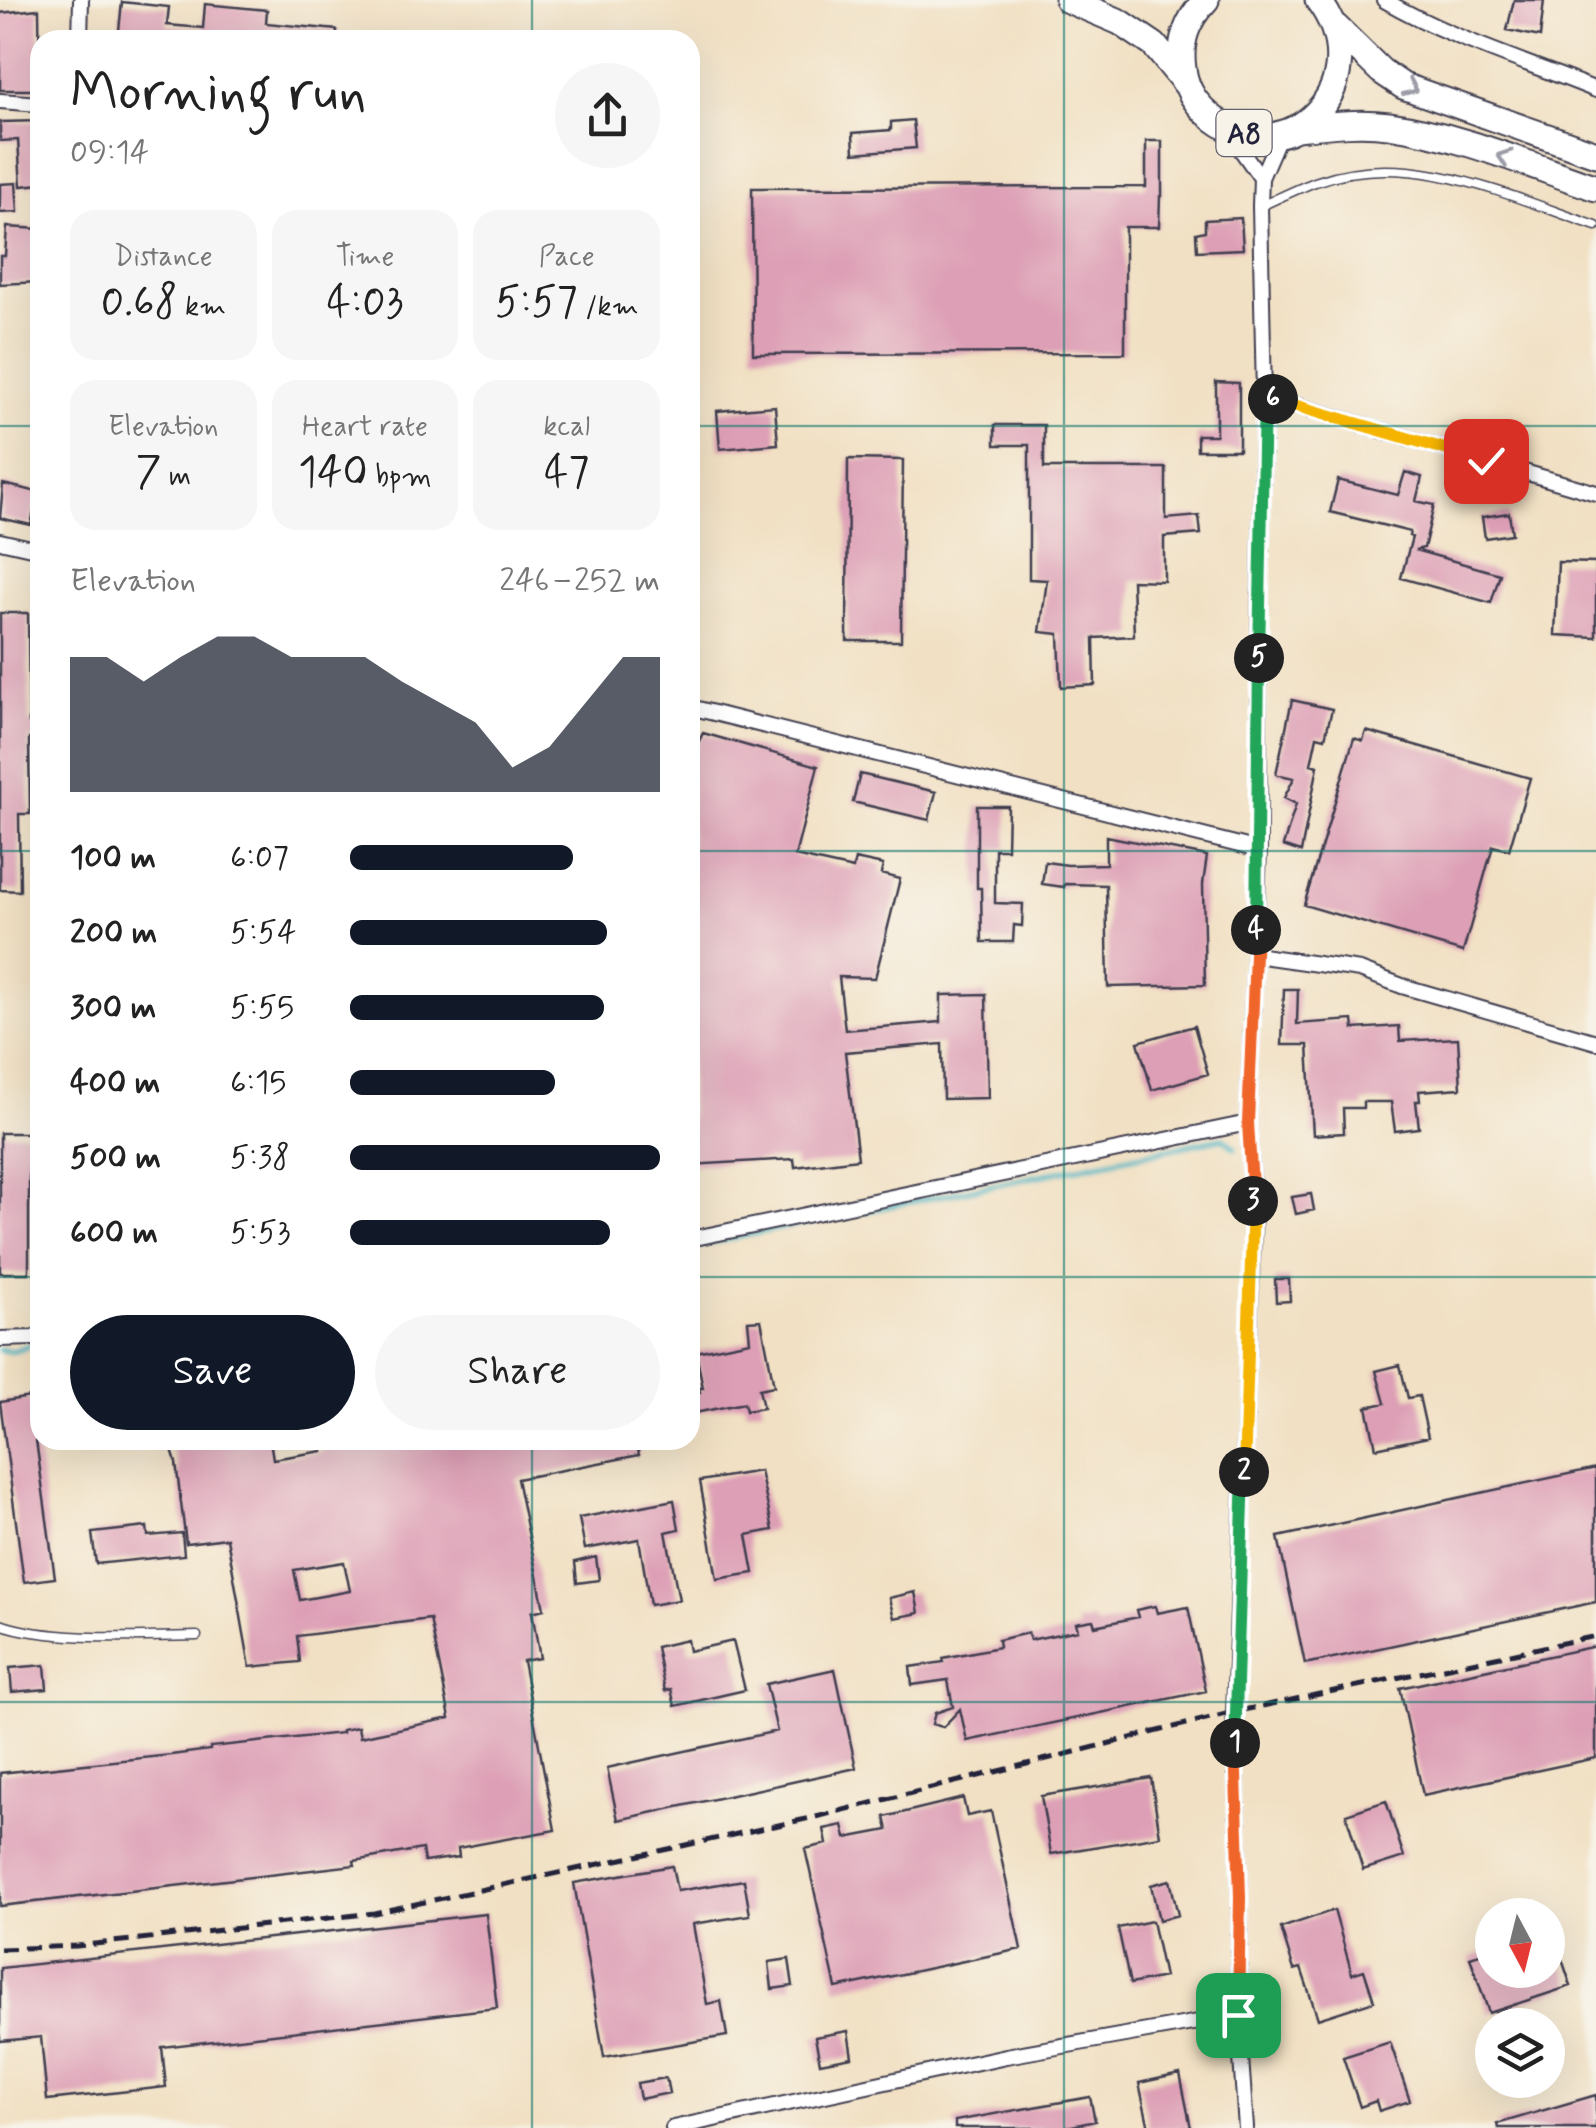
<!DOCTYPE html>
<html lang="en">
<head>
<meta charset="utf-8">
<style>
	body { margin:0; font-family:Mynerve,sans-serif; background:#f6f6f6; color:#222; height:100vh; display:flex; flex-direction:column; font-size:38px; white-space:nowrap }
	* { box-sizing:border-box; margin:0 }
	p { font-size:32px; color:#767676 }
	.icon { flex:none; width:55px; height:55px; fill:none; stroke:currentColor; stroke-width:2; stroke-linecap:round; stroke-linejoin:round }
	.map { position:relative; flex:1; overflow:hidden }
	.panel { position:absolute; left:30px; top:30px; width:670px; height:1420px; display:flex; flex-direction:column; background:#fff; border-radius:30px; box-shadow:0 10px 40px #0002 }
	.panel>* { flex:none }
	.needle { width:65px; rotate:173deg }
	.fabs { position:absolute; left:1475px; top:1898px; display:grid; gap:20px }
	.fabs a { display:grid; place-items:center; width:90px; height:90px; border-radius:50%; background:#fff; box-shadow:0 10px 40px #0002; font-size:50px }
	.pin { position:absolute; display:grid; place-items:center; width:85px; height:85px; color:#fff; margin:-42px; border-radius:20px; box-shadow:0 5px 15px #0006 }
	.km { position:absolute; width:50px; height:50px; margin:-25px; border-radius:50%; background:#222; color:#fff; font-size:28px; line-height:50px; text-align:center }
	.round { display:grid; place-items:center; flex:none; width:105px; height:105px; border-radius:52px; background:#f6f6f6 }
	.overview { display:flex; align-items:center; justify-content:space-between; height:170px; padding:0 40px }
	h1 { font-size:55px; font-weight:600; line-height:75px }
	.figures { display:grid; grid-template-columns:repeat(3,1fr); gap:15px; height:170px; padding:10px 40px }
	.figures div { display:grid; align-content:center; border-radius:25px; background:#f6f6f6; text-align:center }
	.figures b { font-size:42px; font-weight:600 }
	.figures small { font-size:28px; font-weight:400 }
	.figures p { font-size:28px }
	.chart { height:280px; padding:20px 40px }
	.chart p { display:flex; justify-content:space-between }
	.chart svg { width:100%; height:180px; margin-top:10px; fill:#111827; opacity:.7 }
	.cta { display:flex; gap:20px; margin-top:auto; padding:20px 40px }
	.cta a { flex:1; height:115px; border-radius:60px; background:#111827; color:#fff; font-size:40px; font-weight:600; line-height:115px; text-align:center }
	.cta a+a { background:#f6f6f6; color:#222 }
	ul { padding:0 40px; list-style:none; font-size:32px }
	li { display:grid; grid-template-columns:160px 120px 1fr; align-items:center; height:75px }
	li i { height:25px; border-radius:12px; background:#111827 }
	.map>svg:first-child { display:block }
</style>
</head>
<body>
<div class="map">
<svg width="1596" height="2128" viewBox="0 0 1596 2128">
	<rect width="100%" height="100%" fill="#f7f3e8"/>
	<filter id="ink" filterUnits="userSpaceOnUse"><feTurbulence type="fractalNoise" baseFrequency=".01" numOctaves="2"/><feDisplacementMap in="SourceGraphic" scale="20" xChannelSelector="R" yChannelSelector="G"/><feConvolveMatrix kernelMatrix="1 2 1 2 8 2 1 2 1" color-interpolation-filters="sRGB"/></filter>
	<filter id="wash" filterUnits="userSpaceOnUse"><feTurbulence type="fractalNoise" baseFrequency=".0048" numOctaves="4" result="noise"/><feDisplacementMap in="SourceGraphic" scale="40" xChannelSelector="R" yChannelSelector="G"/><feGaussianBlur stdDeviation="2.25" result="paint"/><feColorMatrix in="noise" values="0 0 0 0 0 0 0 0 0 0 0 0 0 0 0 0 0 1.4 0 .05"/><feComposite in="paint" operator="in"/></filter>
	<g filter="url(#wash)">
		<rect width="100%" height="100%" fill="#f1e0c3"/>
		<g fill="none" stroke-linecap="round" stroke-linejoin="round">
			<path stroke="#4ab7c6" stroke-width="5" d="M690,1247L1223,1138L1235,1148
				M0,1350L13,1351L37,1342"/>
		</g>
		<g id="blocks">
			<path fill="#dd9fb5" fill-rule="evenodd" d="M1514,0H1544L1540,37L1507,30Z
				M122,2L169,7L167,25L203,28L205,4L267,10L266,23L337,30V40H118Z
				M39,9L40,90H0V13Z
				M913,120L916,148L854,153L853,133L891,130V122Z
				M40,121V184L21,186L18,140L0,141V122Z
				M1146,141H1162V196H1160L1159,227H1125V353L753,354L752,188L1146,187Z
				M16,183L18,212L0,213V184Z
				M1241,218L1243,249L1197,251L1196,233L1205,231V220Z
				M7,227L40,229V282L0,284V256H5Z
				M1216,382L1239,383V450H1197V435H1216Z
				M775,406L778,444L720,449L717,411Z
				M995,425H1044V468H1166V519L1199,516L1201,534L1164,537V581L1132,580L1134,636L1094,638L1095,685L1061,687L1059,634L1040,632L1047,580L1029,579V445H995Z
				M848,459L903,460L901,641H847Z
				M1405,472L1422,477L1416,501L1434,505L1424,548L1415,550L1500,574L1491,603L1401,578L1412,537L1409,536L1410,532L1330,512L1338,480L1398,495Z
				M3,484L38,492L31,525L0,518Z
				M1509,513L1512,534L1485,538L1482,517Z
				M1558,562L1596,563V637L1555,635Z
				M0,613H28L29,723H40V739H29L30,814H19L20,891L0,890Z
				M1292,700L1332,709L1325,738L1317,736L1311,764L1318,766L1301,852L1283,846L1296,804L1284,798L1294,778L1276,774Z
				M1366,731L1530,778L1509,850L1493,846L1463,952L1304,905L1354,738L1363,741Z
				M703,733L818,766L795,856L853,869L855,859L883,865L881,874L900,879L875,978L839,977L845,1030L941,1022V995L986,994L988,1098L943,1099L942,1044L845,1052L858,1159L795,1167L794,1159L690,1165V759Z
				M860,774L936,792L929,820L853,802Z
				M977,806H1008L1007,849H995V903L1023,904L1022,926L1014,925L1013,942H982L981,888H977Z
				M1106,836L1207,856L1203,884L1205,985L1108,987L1106,885L1065,884L1064,887L1042,884L1045,862L1068,865L1106,864Z
				M1284,989H1298L1297,1024L1353,1020L1354,1029L1399,1026L1400,1041L1458,1038L1461,1088L1419,1091L1420,1101H1416L1419,1128L1395,1131L1391,1102H1363V1108H1343L1344,1133L1313,1135L1308,1045H1282Z
				M1194,1026L1208,1074L1152,1090L1138,1042Z
				M0,1133H29V1273H0Z
				M1311,1194L1314,1210L1296,1214L1292,1197Z
				M1275,1279H1289L1290,1301L1276,1302Z
				M761,1320L774,1386L759,1389L763,1408L746,1411L744,1403L690,1414V1394L700,1392L699,1388H703L696,1352L750,1341L748,1321Z
				M1400,1365L1408,1398L1419,1396L1428,1437L1376,1448L1367,1407L1385,1403L1376,1371Z
				M30,1397L55,1578L24,1582L0,1402Z
				M169,1440H270L273,1459L323,1451L321,1440H636L639,1455L517,1479L544,1609L532,1612L540,1658L523,1661L555,1830L458,1848L459,1857L424,1862L422,1849L354,1861L355,1865L0,1906V1773L171,1755L210,1750V1747L342,1733V1730L358,1727L360,1737L450,1718L430,1619L297,1636L300,1662L250,1667L227,1538L186,1543L176,1463ZM344,1562L350,1591L300,1600L294,1570Z
				M1596,1468V1602L1305,1664L1278,1537Z
				M760,1471L773,1530L747,1535L754,1573L717,1579L700,1481Z
				M674,1500L679,1529L666,1532L679,1600L650,1605L639,1539L585,1549L579,1518Z
				M147,1527L148,1536L182,1533L184,1555L96,1564L92,1533Z
				M596,1557L599,1580L577,1583L575,1562Z
				M915,1592L919,1613L894,1618L889,1598Z
				M1155,1606L1157,1613L1188,1607L1206,1691L967,1741L960,1709L943,1727L932,1724L935,1713L953,1707L948,1680L912,1685L910,1667L944,1662L943,1658L999,1647L998,1640L1028,1633L1030,1640L1078,1630L1076,1623L1093,1620L1095,1626L1138,1617L1136,1610Z
				M687,1640L689,1651L733,1641L745,1690L675,1706L671,1689L665,1691L656,1647Z
				M1596,1646V1758L1423,1795L1400,1688Z
				M45,1665L47,1689L12,1692L10,1668Z
				M835,1669L856,1768L618,1820L607,1768L777,1731L766,1684Z
				M1151,1778L1160,1836L1051,1854L1041,1796Z
				M963,1798L967,1816L991,1811L1021,1949L836,1988L805,1849L827,1844L824,1829L843,1825L846,1838L888,1830L885,1817Z
				M1386,1801L1404,1857L1363,1870L1346,1814Z
				M672,1866L677,1891L744,1880L750,1915L693,1924L707,2004L721,2001L727,2036L604,2057L574,1883Z
				M1170,1880L1178,1915L1159,1920L1151,1885Z
				M1334,1910L1352,1974L1364,1970L1374,2001L1318,2019L1301,1968L1294,1970L1281,1928Z
				M486,1914L497,2008L162,2047L166,2087L47,2100L41,2037L0,2041V1968Z
				M1152,1921L1164,1977L1130,1984L1118,1928Z
				M1548,1923H1550L1571,1986L1489,2013L1470,1957L1492,1950V1970H1548Z
				M789,1959L793,1986L772,1989L769,1962Z
				M848,2031L852,2057L820,2063L815,2037Z
				M1390,2042L1410,2101L1379,2111L1376,2101L1360,2107L1343,2057Z
				M1180,2074L1191,2128H1149L1139,2083Z
				M666,2078L669,2093L640,2099L637,2083Z
				M1596,2095V2128H1498L1497,2124Z
				M1090,2097L1095,2121L1063,2128H955V2121Z"/>
		</g>
	</g>
	<g filter="url(#ink)">
		<use href="#blocks" fill-opacity="0" stroke="#413e4f" stroke-width="2.5"/>
		<g fill="none" stroke-linecap="round" stroke-linejoin="round">
			<g stroke="#413e4f" stroke-width="11">
				<path id="service" d="M1261,206C1279,198 1298,188 1318,181C1411,148 1508,196 1596,226
					M0,1624C49,1642 143,1637 197,1636"/>
			</g>
			<g stroke="#413e4f" stroke-width="18">
				<path id="minor" d="M1384,0C1451,39 1525,61 1596,90
					M80,40L81,0
					M0,101L40,104
					M1227,130L1261,178
					M1264,396L1596,493
					M0,541L40,550
					M690,707L1259,850
					M1255,955L1360,970L1402,986L1596,1042
					M690,1239L1248,1123
					M0,1339L34,1338L40,1334
					M673,2128L1006,2056L1238,2015
					M1246,2128L1238,2015L1240,1897L1234,1712L1254,1210L1248,1123L1259,850V625L1264,396L1260,206L1261,178L1280,134"/>
			</g>
			<g stroke="#413e4f" stroke-width="29">
				<path id="trunk" d="M1068,0L1120,22L1154,45L1186,84
					M1206,0C1187,20 1179,41 1183,69C1186,91 1197,106 1214,119C1287,175 1381,84 1318,0
					M1336,27L1381,71L1403,86L1596,154
					M1297,128C1327,125 1358,121 1389,125C1459,135 1529,165 1596,188"/>
			</g>
			<use href="#service" stroke="#fff" stroke-width="8"/>
			<use href="#minor" stroke="#fff" stroke-width="14"/>
			<use href="#trunk" stroke="#fff" stroke-width="25"/>
			<path stroke="#22223b" stroke-width="5" stroke-dasharray="15 8" stroke-linecap="butt" d="M0,1949L77,1946L374,1913L820,1816L1234,1712L1596,1636"/>
		</g>
		<defs><path id="oneway-chevron" d="M-2-3.5L2.5 0L-2 3.5" fill="none" stroke-width="1.6" stroke-linecap="round" stroke-linejoin="round" transform="scale(2.5)"/></defs>
		<g stroke="#9c9ca7">
			<use href="#oneway-chevron" transform="translate(1411 88) rotate(24)"/>
			<use href="#oneway-chevron" transform="translate(1504 157) rotate(-161)"/>
		</g>
	</g>
	<g fill="none" stroke-linecap="round" stroke-linejoin="round" filter="url(#ink)">
		<g stroke="#fff" stroke-width="20">
			<path id="split-1" d="M1235,1743L1240,1897L1238,2015"/>
		</g>
		<g stroke="#fff" stroke-width="20">
			<path id="split-2" d="M1235,1743L1244,1472"/>
		</g>
		<g stroke="#fff" stroke-width="20">
			<path id="split-3" d="M1244,1472L1253,1201"/>
		</g>
		<g stroke="#fff" stroke-width="20">
			<path id="split-4" d="M1253,1201L1248,1123L1256,930"/>
		</g>
		<g stroke="#fff" stroke-width="20">
			<path id="split-5" d="M1256,930L1259,658"/>
		</g>
		<g stroke="#fff" stroke-width="20">
			<path id="split-6" d="M1259,658L1264,396L1273,399"/>
		</g>
		<g stroke="#fff" stroke-width="20">
			<path id="split-7" d="M1273,399L1486,461"/>
		</g>
		<use href="#split-1" stroke="#f0652b" stroke-width="12"/>
		<use href="#split-2" stroke="#22a559" stroke-width="12"/>
		<use href="#split-3" stroke="#f5b400" stroke-width="12"/>
		<use href="#split-4" stroke="#f0652b" stroke-width="12"/>
		<use href="#split-5" stroke="#22a559" stroke-width="12"/>
		<use href="#split-6" stroke="#22a559" stroke-width="12"/>
		<use href="#split-7" stroke="#f5b400" stroke-width="12"/>
	</g>
	<path fill="none" stroke="#0f766e" stroke-width="2.5" stroke-opacity="0.55" d="M532,0V40M1064,0V2128M0,426H40M690,426H1596M0,851H40M690,851H1596M0,1277H40M690,1277H1596M532,1440V2128M0,1702H1596"/>
	<g text-anchor="middle" stroke-width="10" stroke-linejoin="round" paint-order="stroke">
		<rect fill="#f7f3e8" stroke="#62616f" stroke-width="2.5" x="1216.5" y="110" width="55" height="46" rx="8"/>
		<g font-size="28" font-weight="bold" fill="#22223b">
			<text x="1244" y="143">A8</text>
		</g>
	</g>
</svg>
<div class="fabs">
<a><svg class="needle" viewBox="-14 -14 28 28"><path d="M0-13l5 13h-10z" fill="#e53935"/><path d="M0 13l5-13h-10z" fill="#767676"/></svg></a>
<a><svg class="icon" aria-label="layers" viewBox="0 0 24 24"><path d="M12 4l9 5-9 5-9-5zM3 14l9 5 9-5"/></svg></a>
</div>
<div class="pin" style="left:1238px;top:2015px;background:#1e9e55"><svg class="icon" aria-label="arrive" viewBox="0 0 24 24"><path d="M6 21V4h12l-3 4 3 4H6"/></svg></div>
<div class="pin" style="left:1486px;top:461px;background:#d93025"><svg class="icon" aria-label="check" viewBox="0 0 24 24"><path d="M5 12l5 5 9-10"/></svg></div>
<b class="km" style="left:1235px;top:1743px">1</b>
<b class="km" style="left:1244px;top:1472px">2</b>
<b class="km" style="left:1253px;top:1201px">3</b>
<b class="km" style="left:1256px;top:930px">4</b>
<b class="km" style="left:1259px;top:658px">5</b>
<b class="km" style="left:1273px;top:399px">6</b>
<section class="panel">
<div class="overview"><div><h1>Morning run</h1><p>09:14</p></div><a class="round"><svg class="icon" aria-label="share" viewBox="0 0 24 24"><path d="M12 15V3M7 8l5-5 5 5M5 13v7h14v-7"/></svg></a></div>
<div class="figures">
<div><p>Distance</p><b>0.68<small> km</small></b></div>
<div><p>Time</p><b>4:03</b></div>
<div><p>Pace</p><b>5:57<small> /km</small></b></div>
</div>
<div class="figures">
<div><p>Elevation</p><b>7<small> m</small></b></div>
<div><p>Heart rate</p><b>140<small> bpm</small></b></div>
<div><p>kcal</p><b>47</b></div>
</div>
<div class="chart"><p><span>Elevation</span>246–252 m</p>
<svg viewBox="0 0 160 44" preserveAspectRatio="none"><path d="M0 44V11L10 11L20 17L30 11L40 6L50 6L60 11L70 11L80 11L90 17L100 22L110 27L120 38L130 33L140 22L150 11L160 11V44z"/></svg>
</div>
<ul>
<li><b>100 m</b>6:07<i style="width:72%"></i></li>
<li><b>200 m</b>5:54<i style="width:83%"></i></li>
<li><b>300 m</b>5:55<i style="width:82%"></i></li>
<li><b>400 m</b>6:15<i style="width:66%"></i></li>
<li><b>500 m</b>5:38<i style="width:100%"></i></li>
<li><b>600 m</b>5:53<i style="width:84%"></i></li>
</ul>
<div class="cta"><a>Save</a><a>Share</a></div>
</section>
</div>
</body>
</html>
